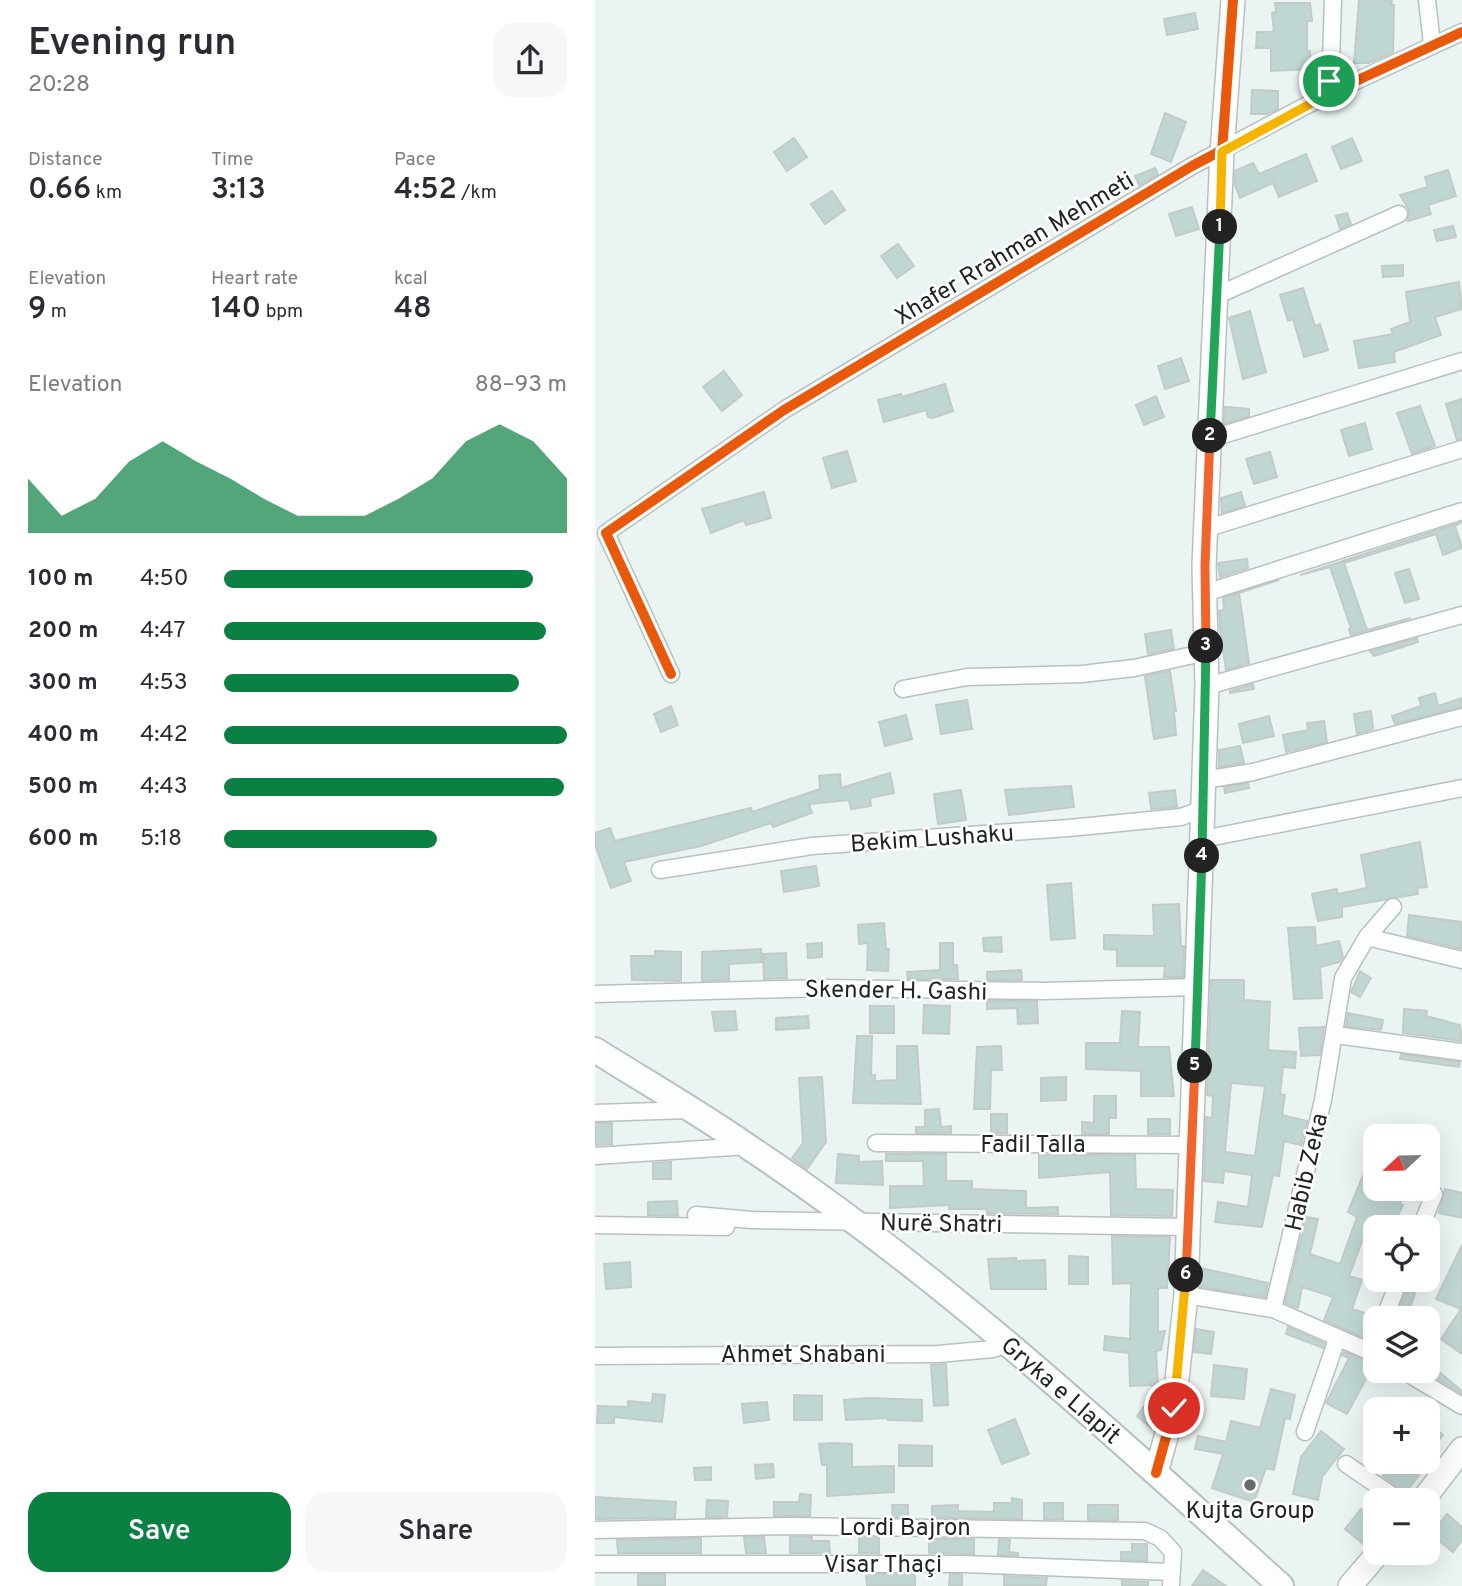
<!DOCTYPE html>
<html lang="en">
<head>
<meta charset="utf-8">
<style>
	body { margin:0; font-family:Overpass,sans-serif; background:#f7f7f7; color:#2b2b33; height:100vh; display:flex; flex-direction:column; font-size:26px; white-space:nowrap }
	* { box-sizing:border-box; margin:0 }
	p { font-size:23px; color:#7c7c81 }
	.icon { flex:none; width:38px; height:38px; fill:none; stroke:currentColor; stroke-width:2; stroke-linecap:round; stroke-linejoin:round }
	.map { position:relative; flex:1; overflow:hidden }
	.sheet { display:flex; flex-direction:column; background:#fff; width:595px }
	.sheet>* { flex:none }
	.needle { width:46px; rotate:248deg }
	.controls { position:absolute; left:768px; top:1124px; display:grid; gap:14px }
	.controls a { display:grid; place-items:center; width:77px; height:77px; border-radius:14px; background:#fff; box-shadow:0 7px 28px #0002; font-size:35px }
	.pin { position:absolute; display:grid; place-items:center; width:60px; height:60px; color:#fff; margin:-30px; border:4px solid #fff; border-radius:50%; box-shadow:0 2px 7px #0007 }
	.km { position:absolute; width:35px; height:35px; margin:-18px; border-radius:50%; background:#222; color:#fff; font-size:19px; line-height:35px; text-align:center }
	.round { display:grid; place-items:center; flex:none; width:74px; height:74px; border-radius:21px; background:#f7f7f7 }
	.overview { display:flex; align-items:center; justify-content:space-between; height:119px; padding:0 28px }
	h1 { font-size:38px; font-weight:600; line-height:52px }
	.metrics { display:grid; grid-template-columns:repeat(3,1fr); gap:10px; height:119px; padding:7px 28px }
	.metrics div { display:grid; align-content:center }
	.metrics b { font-size:30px; font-weight:600 }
	.metrics small { font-size:19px; font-weight:400 }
	.metrics p { font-size:19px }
	.chart { height:196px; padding:14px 28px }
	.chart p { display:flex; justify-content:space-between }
	.chart svg { width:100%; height:126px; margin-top:7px; fill:#0b8043; opacity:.7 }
	.action { display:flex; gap:14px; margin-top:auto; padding:14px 28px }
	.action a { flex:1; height:80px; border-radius:21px; background:#0b8043; color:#fff; font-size:28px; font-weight:600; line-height:80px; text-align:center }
	.action a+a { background:#f7f7f7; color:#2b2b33 }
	ul { padding:0 28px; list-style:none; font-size:23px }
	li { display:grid; grid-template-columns:112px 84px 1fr; align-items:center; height:52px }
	li i { height:18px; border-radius:9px; background:#0b8043 }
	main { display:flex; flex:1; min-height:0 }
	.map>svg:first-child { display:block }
</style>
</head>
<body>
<main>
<section class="sheet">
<div class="overview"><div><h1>Evening run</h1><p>20:28</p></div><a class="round"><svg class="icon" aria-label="share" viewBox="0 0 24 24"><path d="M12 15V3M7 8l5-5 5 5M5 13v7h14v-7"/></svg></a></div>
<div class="metrics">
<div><p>Distance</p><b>0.66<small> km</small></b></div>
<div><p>Time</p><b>3:13</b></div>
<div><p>Pace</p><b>4:52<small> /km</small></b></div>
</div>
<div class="metrics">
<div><p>Elevation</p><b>9<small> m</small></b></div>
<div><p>Heart rate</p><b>140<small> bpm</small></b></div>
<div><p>kcal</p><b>48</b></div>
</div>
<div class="chart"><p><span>Elevation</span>88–93 m</p>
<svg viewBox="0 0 160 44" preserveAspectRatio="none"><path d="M0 44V25L10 38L20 32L30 19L40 12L50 19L60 25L70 32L80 38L90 38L100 38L110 32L120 25L130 12L140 6L150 12L160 25V44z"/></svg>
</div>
<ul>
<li><b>100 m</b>4:50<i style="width:90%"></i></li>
<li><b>200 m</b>4:47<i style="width:94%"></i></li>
<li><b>300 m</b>4:53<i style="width:86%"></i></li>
<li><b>400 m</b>4:42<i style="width:100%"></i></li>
<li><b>500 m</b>4:43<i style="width:99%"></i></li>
<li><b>600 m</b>5:18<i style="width:62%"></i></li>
</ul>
<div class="action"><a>Save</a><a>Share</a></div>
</section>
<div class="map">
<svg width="867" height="1586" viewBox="0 0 867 1586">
	<rect width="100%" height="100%" fill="#eaf4f2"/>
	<path fill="#bfd6d2" stroke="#c3cbc9" stroke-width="2" fill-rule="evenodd" d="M764,0H797L796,5H799L798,52L774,63H759Z
		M680,3H715L717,21H712V51H715L716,69L676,71V48H661L662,32H679L677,13L681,12Z
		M600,13L603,29L572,35L569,19Z
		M657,90L683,91V109L672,114H656Z
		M570,113L591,122L576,162L556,154Z
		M199,138L212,157L192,171L179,152Z
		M757,138L767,161L746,169L737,147Z
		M711,154L722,181L684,197L678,183L645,198L640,185V171L658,163L664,174Z
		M560,168L563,174L544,185L540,176Z
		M853,170L861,196L833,205L836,214L813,221L814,210L805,195L833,187L830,177Z
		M237,191L250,210L230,224L216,204Z
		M597,207L604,229L581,236L574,214Z
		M752,213L756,224L745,229L741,216Z
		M858,226L861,237L842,241L839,230Z
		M303,244L319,266L302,278L286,256Z
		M808,265V276L788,277L787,266Z
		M864,282L867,309L840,317L846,335L799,352L800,362L764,368L759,341L798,334L796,329L815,322L811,292Z
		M708,288L720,326L725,324L733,350L709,357L698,319L693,321L685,295Z
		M655,311L671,372L648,379L634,318Z
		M586,358L594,381L570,389L563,366Z
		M129,371L147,395L127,411L108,387Z
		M350,384L358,411L338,418L333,417L331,410L289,422L283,400L306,394L307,397Z
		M561,396L569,417L549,425L541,405Z
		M867,399V439L862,440L851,404Z
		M825,406L840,446L817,454L802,413Z
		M630,407L654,409V416L629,424Z
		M770,423L777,449L754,456L746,430Z
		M252,451L261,481L237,488L228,458Z
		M675,452L682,477L659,484L651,459Z
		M169,492L176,518L151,525L149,520L116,533L107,509Z
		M646,492L650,506L627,513L626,498Z
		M867,522L860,526L867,548L848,555L841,534L749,563L772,630L816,618L756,635L754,629L756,628L735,567L705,575Z
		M652,559L653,568L625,577L623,563Z
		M814,569L824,599L810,603L800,573Z
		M684,580L644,593L654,663L631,670L625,628L624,611L629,610L628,598Z
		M576,630L579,649L553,654L550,634Z
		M822,638L823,642L779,656L775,651Z
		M575,671L581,711H579L581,735L559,739L550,676Z
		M658,684L659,689L635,693V691Z
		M840,693L843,706L867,698V707L800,724L797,716L826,706L824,698Z
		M372,700L377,729L346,734L341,705Z
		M76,706L83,725L66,732L59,714Z
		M776,711L778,729L762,734L759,714Z
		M311,715L317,739L290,746L284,722Z
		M674,716L679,736L648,743L644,724Z
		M729,721L732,742L691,752L688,735L713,730L712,723Z
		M645,746L649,763L624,767V750Z
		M295,773L299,793L275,798L276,806L256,809L254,800L214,804L217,813L178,827L176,823L106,846L29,862L36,881L16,888L0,845V833L15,828L20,841L156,808L157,812L225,789L224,776L245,774L246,788Z
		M653,783L654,788L630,793L629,787Z
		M476,786L479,807L414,815L410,790Z
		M366,790L371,820L343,824L339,794Z
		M580,790L582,807L556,809L554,793Z
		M825,842L832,887L822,888L823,894L747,907V917L723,921L717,894L742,889L743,894L772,888L766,855Z
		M221,866L224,886L189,892L186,871Z
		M476,883L480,938L456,940L452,885Z
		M584,904L586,946H589L588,977H569L570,966H522V950L509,949V935L559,936L558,905Z
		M814,915L867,922V949L812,936Z
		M289,923L291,949H294L293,971L272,970L273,943L264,944L263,925Z
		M720,927L721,946L744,941L748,957L745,962L725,967L727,998L699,999L693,928Z
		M406,937L407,952L389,951L388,938Z
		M227,943V957L213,958L212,944Z
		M345,943H358V965H362L363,979H313L312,972L345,970Z
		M166,949L167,962L134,964V980L107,981V952Z
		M60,951L86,952V981L37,980L36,956H60Z
		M191,953L192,978L169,979L168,954Z
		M426,970L427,980H392V972Z
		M765,971L776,978L765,997L756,992Z
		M616,980H649V1000L675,1002L673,1050L701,1052L700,1068L688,1067L685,1094L690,1095L687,1115L712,1121L706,1145L689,1141L684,1176L678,1175L667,1227L620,1222L623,1202L653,1207L657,1175L629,1171L628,1183L609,1181L611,1117L617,1118L618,1096L612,1095ZM636,1083L670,1086L660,1156L630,1152Z
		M392,1001H442L443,1023L423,1024L422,1008L392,1009Z
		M329,1005L355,1006L354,1034L328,1033Z
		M275,1006H299V1033H275Z
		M809,1009L832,1011L831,1016L865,1025L867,1041L808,1033Z
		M140,1011L142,1030L120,1031L117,1012Z
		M527,1011L545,1012L543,1047H574L579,1096H546V1071L491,1069V1043H525Z
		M753,1013L788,1020L786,1030L751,1026Z
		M213,1016L214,1028L181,1030V1018Z
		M729,1027L725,1055L706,1056L704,1028Z
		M262,1036H277L276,1075H280V1081L302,1080V1046H322L326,1104L258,1103Z
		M406,1046L407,1070H396L395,1109H379L382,1047Z
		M806,1054L865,1062L864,1067L805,1059Z
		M227,1077L231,1142L212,1169L197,1158L208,1143L204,1078Z
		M471,1077V1100L446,1101V1078Z
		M499,1096H521V1118H514V1134H487V1122L499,1123Z
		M344,1109L346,1127L356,1126V1133H321V1127H330V1110Z
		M396,1114H412V1133H396Z
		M553,1119H575V1134H553Z
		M0,1123H17V1144L0,1145Z
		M780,1146V1188H811L805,1204L808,1205L797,1227L776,1218L754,1276L767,1280L757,1309L779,1316L780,1343L729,1320L738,1297L707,1287L703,1308L690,1303L711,1217L723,1219L715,1254L745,1264L762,1217L753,1212Z
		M243,1154L264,1156V1162L287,1161L288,1185L241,1183Z
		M291,1154H351V1181H377V1189L431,1191V1208L463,1207V1214L391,1213L392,1209H354L355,1205L295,1208V1186H329L328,1161H291Z
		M444,1155H540L541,1189L578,1190L577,1216L516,1215L515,1172L444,1178Z
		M76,1162V1179H58V1163Z
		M850,1189L867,1193V1218L844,1213Z
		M82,1201L83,1216L53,1215V1202Z
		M517,1236L575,1237L572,1288H563V1332L570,1331L566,1350L561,1351L563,1385L535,1386L534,1353L509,1350L510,1336L535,1339L536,1283L518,1284Z
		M867,1245V1354L846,1339L866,1309L841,1299Z
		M474,1256L493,1257V1284H474Z
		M421,1258V1261L450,1260L451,1289H396L393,1259Z
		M35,1262L36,1287L11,1289L9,1264Z
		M606,1268L673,1283L670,1297L605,1287Z
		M812,1290L820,1293L812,1318H800Z
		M693,1327L729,1343L728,1348L691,1334Z
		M601,1329L619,1332L616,1354L599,1352Z
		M749,1352L780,1364V1370L777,1368L752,1414L731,1403L754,1358L747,1355Z
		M351,1364L353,1405L339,1406L336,1365Z
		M619,1365L652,1369L649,1399L616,1396Z
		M836,1365L867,1391V1394L828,1370H833Z
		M676,1389L700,1395L695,1419L690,1418L679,1470L671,1468L659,1502L617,1488L628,1454L600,1449L603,1436L631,1442L636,1421L665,1428Z
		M58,1394L70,1395L67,1422L19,1417V1423H2L3,1406L33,1407V1401L57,1403Z
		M199,1395L227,1396V1420H199Z
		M274,1398L327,1400V1421L293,1420V1418L251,1420L249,1400Z
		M172,1402L174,1420L149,1423L147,1404Z
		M551,1404L563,1414L556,1428L542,1416Z
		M420,1419L434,1454L407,1464L393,1430Z
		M833,1422L848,1435L833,1453Z
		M726,1431L749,1449L727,1477L723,1500L698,1494L706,1457Z
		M238,1443L257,1444V1467L299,1466V1492L232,1496V1465H227L224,1444Z
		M304,1445L337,1446V1466H304Z
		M799,1461H810L825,1474L811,1492L788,1476Z
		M178,1464L179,1477L161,1479L160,1465Z
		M116,1467V1480H100L99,1468Z
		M205,1494L216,1495L215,1516H179V1502H204Z
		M0,1497L81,1502L80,1518L0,1519Z
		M417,1498L427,1500V1519L337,1518V1506L363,1505V1511L399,1512V1503H417Z
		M112,1500L133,1501L132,1517H111Z
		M449,1503H468V1519H449Z
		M297,1505H313V1517H298Z
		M493,1505H523V1520H493Z
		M766,1509L780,1521V1535L771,1546L750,1529Z
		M852,1514L867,1527V1540L858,1552L836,1534Z
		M149,1537H169L171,1553H151Z
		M195,1537H217V1541H234L235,1553H195Z
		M264,1537L284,1538V1553H264Z
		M106,1538V1553H23L22,1540Z
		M338,1539H379V1554L334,1553V1541Z
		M404,1539L415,1540L414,1552L423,1553V1556L403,1555Z
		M537,1544H552V1561L526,1560V1552H537Z
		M608,1570L631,1586H597Z
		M43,1574H70V1586H43Z
		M271,1574H320V1586H272Z
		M355,1574H367V1586H354Z
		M409,1576L452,1578L451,1586H409Z
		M527,1581L553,1582V1586H527Z"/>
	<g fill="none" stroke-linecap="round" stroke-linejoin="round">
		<g stroke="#b9c1bf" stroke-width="19">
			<path id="street" d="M832,0L837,44
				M735,93L738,0
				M623,295L804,214
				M615,439L867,361
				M613,528L867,449
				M610,593L867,511
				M76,674L11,533L189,410L597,166L735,93L867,32
				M612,686L867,615
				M308,689L372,677L487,674L539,668L612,652
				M609,780L658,772L867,717
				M608,839L867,788
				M65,870L217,846L474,828L586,817L608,809
				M772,937L867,960
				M0,994L229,988L449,991L603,987
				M741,1035L867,1052
				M0,1113L94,1110
				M281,1143L596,1145
				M0,1156L153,1146
				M101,1215L157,1220L592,1227
				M0,1225L131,1227
				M826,1227L839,1194
				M591,1295L678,1309L780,1354
				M678,1309L728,1100L748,978L772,937L798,907
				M789,1318L805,1279
				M0,1356L343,1354L398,1349L413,1344
				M807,1370L867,1406
				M710,1432L742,1339
				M751,1464L804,1500
				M0,1530L192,1526L550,1531L565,1538L578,1552L576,1586
				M0,1564H369L577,1572"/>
		</g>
		<g stroke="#b9c1bf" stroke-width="26">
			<path id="secondary" d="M561,1473L579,1408L591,1295L612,686L609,566L627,152L638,0
				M828,1500L867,1449
				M755,1586L784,1552"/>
		</g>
		<g stroke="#b9c1bf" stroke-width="28">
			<path id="primary" d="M0,1050C51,1082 103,1112 152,1146C344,1273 516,1432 686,1586"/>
		</g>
		<use href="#street" stroke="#fcfdfd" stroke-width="16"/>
		<use href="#secondary" stroke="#fcfdfd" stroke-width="23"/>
		<use href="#primary" stroke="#fcfdfd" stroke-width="24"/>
		<g stroke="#fff" stroke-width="15">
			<path id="cycleway" d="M76,674L11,533L189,410L597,166L735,93L867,32
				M561,1473L579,1408L591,1295L612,686L609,566L627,152L638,0"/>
		</g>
		<use href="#cycleway" stroke="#e8590c" stroke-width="10"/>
	</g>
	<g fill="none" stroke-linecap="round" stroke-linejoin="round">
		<g stroke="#fff" stroke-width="14">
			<path id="split-1" d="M625,227L627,152L735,93L734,81"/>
		</g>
		<g stroke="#fff" stroke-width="14">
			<path id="split-2" d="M615,436L625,227"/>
		</g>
		<g stroke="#fff" stroke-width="14">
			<path id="split-3" d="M611,646L610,566L615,436"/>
		</g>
		<g stroke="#fff" stroke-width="14">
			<path id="split-4" d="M607,856L611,646"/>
		</g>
		<g stroke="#fff" stroke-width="14">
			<path id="split-5" d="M600,1066L607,856"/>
		</g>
		<g stroke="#fff" stroke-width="14">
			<path id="split-6" d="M591,1275L600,1066"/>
		</g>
		<g stroke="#fff" stroke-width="14">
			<path id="split-7" d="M579,1408L591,1275"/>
		</g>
		<use href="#split-1" stroke="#f5b400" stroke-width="9"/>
		<use href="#split-2" stroke="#22a559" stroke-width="9"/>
		<use href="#split-3" stroke="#f0652b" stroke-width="9"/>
		<use href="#split-4" stroke="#22a559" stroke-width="9"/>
		<use href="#split-5" stroke="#22a559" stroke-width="9"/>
		<use href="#split-6" stroke="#f0652b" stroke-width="9"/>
		<use href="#split-7" stroke="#f5b400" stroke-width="9"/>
	</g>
	<circle fill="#656d6b" stroke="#fff" stroke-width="2.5" cx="655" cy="1485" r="7"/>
	<g text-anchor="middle" stroke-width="5" stroke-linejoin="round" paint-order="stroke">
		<g font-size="24" fill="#1d2422" stroke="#fff">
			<text transform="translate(419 248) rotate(-31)" y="8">Xhafer Rrahman Mehmeti</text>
			<text transform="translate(337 838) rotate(-4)" y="8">Bekim Lushaku</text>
			<text transform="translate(301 990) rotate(1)" y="8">Skender H. Gashi</text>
			<text x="438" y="1152">Fadil Talla</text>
			<text transform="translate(711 1172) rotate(-77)" y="8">Habib Zeka</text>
			<text transform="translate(346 1223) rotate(1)" y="8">Nurë Shatri</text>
			<text x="208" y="1362">Ahmet Shabani</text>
			<text transform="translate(466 1390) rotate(41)" y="8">Gryka e Llapit</text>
			<text x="310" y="1535">Lordi Bajron</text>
			<text x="288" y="1572">Visar Thaçi</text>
		</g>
		<g font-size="24" fill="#1d2422" stroke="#fff">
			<text x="655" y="1518">Kujta Group</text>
		</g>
	</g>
</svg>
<div class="controls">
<a><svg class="needle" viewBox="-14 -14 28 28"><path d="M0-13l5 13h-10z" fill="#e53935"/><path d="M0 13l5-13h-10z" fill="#7c7c81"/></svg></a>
<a><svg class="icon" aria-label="locate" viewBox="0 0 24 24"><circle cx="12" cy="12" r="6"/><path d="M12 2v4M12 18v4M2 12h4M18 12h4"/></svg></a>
<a><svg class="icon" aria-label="layers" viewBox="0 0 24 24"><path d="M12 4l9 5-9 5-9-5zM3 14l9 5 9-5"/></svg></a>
<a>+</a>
<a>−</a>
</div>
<div class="pin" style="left:734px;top:81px;background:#1e9e55"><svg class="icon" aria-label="arrive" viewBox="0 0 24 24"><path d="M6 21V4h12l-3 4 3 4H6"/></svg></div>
<div class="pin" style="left:579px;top:1408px;background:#d93025"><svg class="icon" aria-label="check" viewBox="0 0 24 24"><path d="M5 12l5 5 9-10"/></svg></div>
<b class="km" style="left:625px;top:227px">1</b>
<b class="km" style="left:615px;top:436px">2</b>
<b class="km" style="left:611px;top:646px">3</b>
<b class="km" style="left:607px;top:856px">4</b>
<b class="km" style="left:600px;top:1066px">5</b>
<b class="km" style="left:591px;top:1275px">6</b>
</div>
</main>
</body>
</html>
